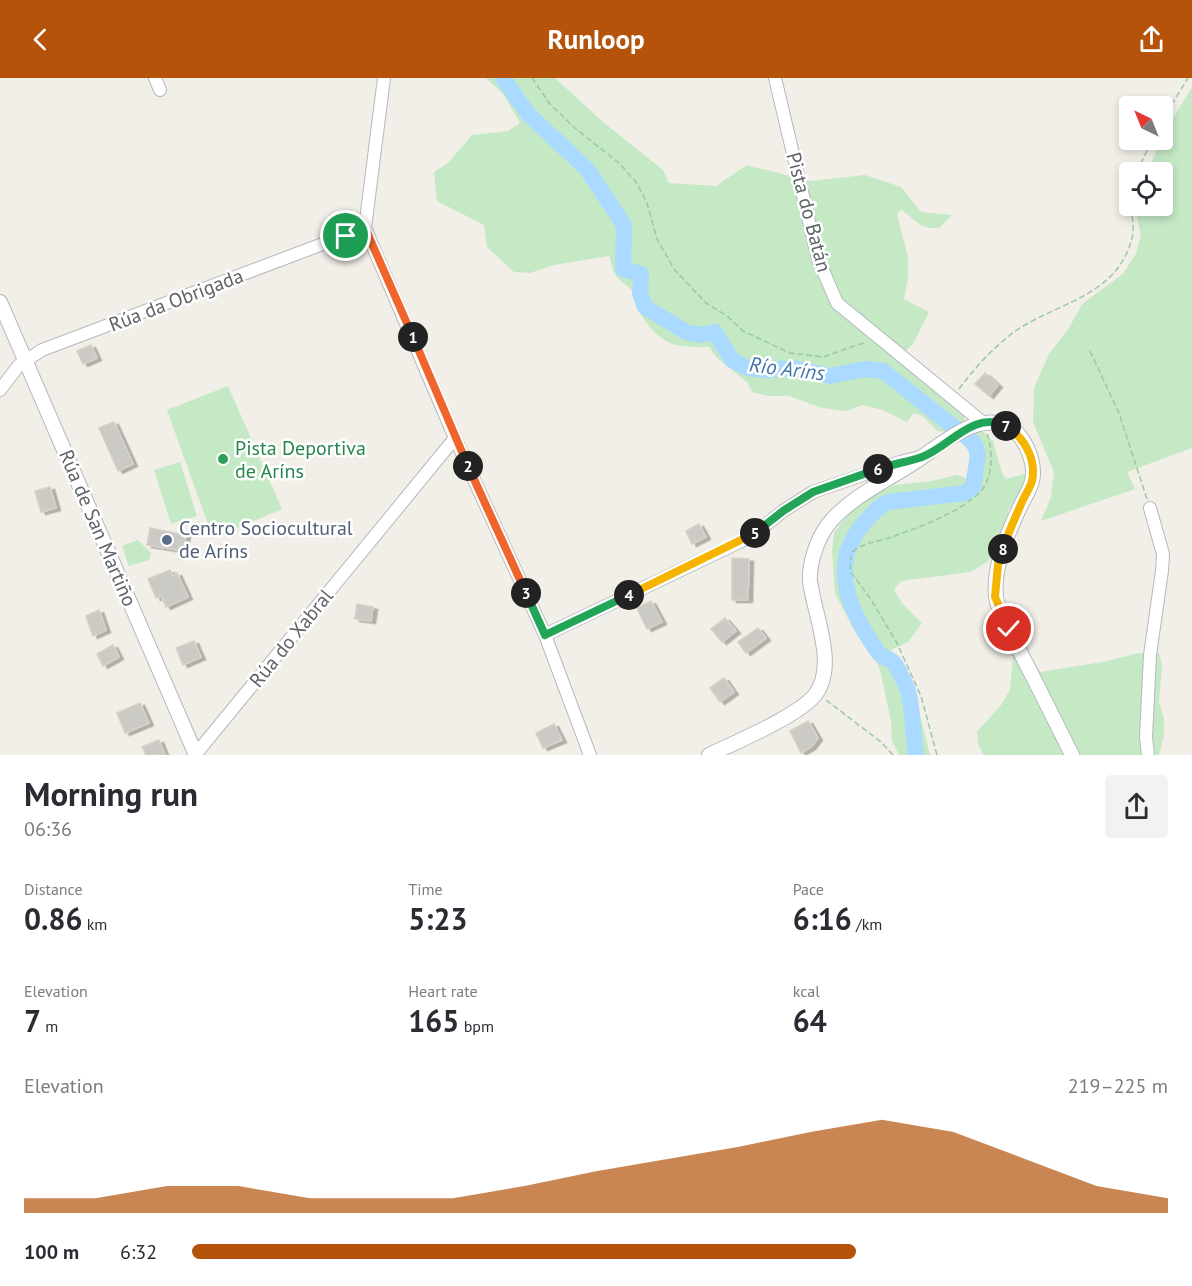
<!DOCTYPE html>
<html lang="en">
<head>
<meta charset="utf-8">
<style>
	body { margin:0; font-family:"PT Sans",sans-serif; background:#f2f2f3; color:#2b2b33; height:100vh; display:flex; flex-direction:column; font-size:22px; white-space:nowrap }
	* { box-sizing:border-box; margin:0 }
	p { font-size:20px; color:#7c7c81 }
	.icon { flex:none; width:33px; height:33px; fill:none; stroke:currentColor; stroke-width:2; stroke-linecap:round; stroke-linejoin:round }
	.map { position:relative; height:677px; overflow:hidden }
	.drawer { display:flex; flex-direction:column; background:#fff; flex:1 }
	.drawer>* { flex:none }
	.needle { width:39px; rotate:317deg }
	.controls { position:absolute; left:1119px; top:18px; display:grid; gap:12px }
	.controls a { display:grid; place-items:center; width:54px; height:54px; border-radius:6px; background:#fff; box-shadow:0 3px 9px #0003; font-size:30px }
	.pin { position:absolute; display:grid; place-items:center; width:51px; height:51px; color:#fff; margin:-26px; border:3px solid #fff; border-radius:50%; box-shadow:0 2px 6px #0007 }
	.km { position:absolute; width:30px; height:30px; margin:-15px; border-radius:50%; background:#222; color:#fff; font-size:16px; line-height:30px; text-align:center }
	.round { display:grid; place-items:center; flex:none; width:63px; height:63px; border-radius:6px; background:#f2f2f3 }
	.head { display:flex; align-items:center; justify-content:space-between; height:102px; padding:0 24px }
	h1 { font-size:33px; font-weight:700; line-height:45px }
	.stats { display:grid; grid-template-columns:repeat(3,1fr); gap:9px; height:102px; padding:6px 24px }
	.stats div { display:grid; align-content:center }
	.stats b { font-size:30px; font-weight:700 }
	.stats small { font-size:16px; font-weight:400 }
	.stats p { font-size:16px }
	.chart { height:168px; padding:12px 24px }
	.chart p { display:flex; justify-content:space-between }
	.chart svg { width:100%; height:108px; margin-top:6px; fill:#b45309; opacity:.7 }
	ul { padding:0 24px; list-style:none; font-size:20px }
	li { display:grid; grid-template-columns:96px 72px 1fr; align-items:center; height:45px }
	li i { height:15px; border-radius:8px; background:#b45309 }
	header { display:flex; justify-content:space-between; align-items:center; height:78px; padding:0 24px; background:#b45309; color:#fff; font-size:27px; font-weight:700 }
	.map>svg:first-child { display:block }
</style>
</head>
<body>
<header><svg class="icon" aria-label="back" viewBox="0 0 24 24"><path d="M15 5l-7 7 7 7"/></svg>Runloop<svg class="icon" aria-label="share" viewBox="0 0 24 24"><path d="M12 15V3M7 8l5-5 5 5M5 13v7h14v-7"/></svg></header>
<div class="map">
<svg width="1192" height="677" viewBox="0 0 1192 677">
	<defs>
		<filter id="shadow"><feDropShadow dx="4.5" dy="2.5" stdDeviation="0" flood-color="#0004"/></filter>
	</defs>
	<rect width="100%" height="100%" fill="#f1efe8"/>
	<path fill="#c5e8c5" d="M486,0H555L603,44L663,92L669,105L716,108L747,87L809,103L865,97L901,109L921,134L952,137L939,150C916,151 918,142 901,132L897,136L908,179V200L904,221L929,234L913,266L904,274L966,336L963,346L949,354L937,353L923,338L914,335L907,344L883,332L862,327L847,333L822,330L789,318H768L752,314L748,305L716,279L709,269C676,270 660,267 642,238C637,230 636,219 631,212C627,207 621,204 617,199C610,190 613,186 609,178L554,187L530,195L514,194L487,169L484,147L437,123L434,94L448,85L472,57L508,53L520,45L504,17Z
		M1192,9V370L1127,394L1135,411L1041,443L1051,419L1054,394L1033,344L1034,310L1049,276L1069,250L1082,226L1123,196L1136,175L1141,157L1137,140L1139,128H1162V94H1147L1161,62H1162L1163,57Z
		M228,308L282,431L213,460L167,332Z
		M981,352L993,363L1002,395L1006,401L1024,396L1027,403L1008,433L1007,445L999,468L987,484L970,494L901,503L894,512L902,525L922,545L908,564L891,572L913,611L930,677H899L892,663L891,643L880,592L873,575L857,558L835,515L832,473L834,455L850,434L875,416L895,407L932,403L956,397L966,400L970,398L969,373L961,364L971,356Z
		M180,384L197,438L171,446L154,392Z
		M138,462L151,475L149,482L129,488L122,468Z
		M1139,575H1159L1162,588L1159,624L1164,641V657L1159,677H984L979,669L977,654L1001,627L1010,612L1013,576L1028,578L1040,594L1103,584Z"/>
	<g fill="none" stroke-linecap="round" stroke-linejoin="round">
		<path stroke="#aadaff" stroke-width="16" d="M503,0L529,37L587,91L624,147L623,191L641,196L640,216L645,229L686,254L700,257L715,254L732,282L747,290L765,292L794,290L830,298L864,291L883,293L974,365L978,377L973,409L965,415L888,424C878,429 872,436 864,445C827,487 850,534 878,574C882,580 889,580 893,584C897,588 906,607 908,613C913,631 913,657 916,677"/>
	</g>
	<path fill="#cccac5" stroke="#d6d1c6" stroke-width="1.5" filter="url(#shadow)" d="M91,267L97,280L83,286L77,273Z
		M985,295L998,307L989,318L975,306Z
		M114,344L133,386L118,393L99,350Z
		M50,409L56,430L41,434L35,413Z
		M699,446L706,459L692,466L686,453Z
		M150,450L186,457L183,473L147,467Z
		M732,480L749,481L748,522H732Z
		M170,492L173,498L177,495L188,519L166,529L161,518L156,520L148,501Z
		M651,523L662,544L647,551L637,530Z
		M357,526L373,529L371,543L355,541Z
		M99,532L106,552L93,558L86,538Z
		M725,540L736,553L722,564L711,551Z
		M758,550L766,560L746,575L738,564Z
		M194,563L201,579L183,587L176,570Z
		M113,567L119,579L103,588L97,576Z
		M724,600L734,614L720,624L710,610Z
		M140,625L149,645L125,655L117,635Z
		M808,643L818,660L811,669L801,675L790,653Z
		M554,646L562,662L543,670L536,655Z
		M159,662L165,677H146L142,669Z"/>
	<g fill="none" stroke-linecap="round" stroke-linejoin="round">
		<g stroke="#b5b8bc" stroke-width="14">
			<path id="minor" d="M155,0L160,12
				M384,0L365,150L455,360L545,557L590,677
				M775,0L818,181L837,225L982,344
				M0,312L19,287L42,272L365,150
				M545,557L752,458L783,433L813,414L900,384L920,379
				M195,677L455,360
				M1148,677L1146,659L1150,577L1162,493L1163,476L1150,430"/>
		</g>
		<g stroke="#b5b8bc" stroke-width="16">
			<path id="tertiary" d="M0,224L196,677
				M709,677C736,664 798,638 815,617C838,588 814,536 810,503C809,485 817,462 827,448C848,420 886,403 915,384C941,367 983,327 1015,353C1027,364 1036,387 1032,403C1030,412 1023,422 1019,431C1007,457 993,489 996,518C997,532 1011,555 1017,568C1036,604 1054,641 1072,677"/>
		</g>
		<path stroke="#9cc7a9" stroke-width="1.5" stroke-dasharray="6 3" stroke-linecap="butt" d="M532,0L550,26L576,51L619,85L636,104L647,125L657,161L674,191L706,225L727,238L743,253L790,275L823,279L866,264
			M1162,42L1188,0
			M1137,94L1152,62
			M1090,273L1119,335L1147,421
			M959,311C973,292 991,272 1010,257C1051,225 1117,221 1132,160C1135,150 1131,138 1132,128
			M826,622L881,664L893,677
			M937,677L921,618L897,565L870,520L850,493L851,475C862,465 875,464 889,460C917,450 954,437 977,417C993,404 994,374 987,356"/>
		<use href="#minor" stroke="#fff" stroke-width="12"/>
		<use href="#tertiary" stroke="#fff" stroke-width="14"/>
	</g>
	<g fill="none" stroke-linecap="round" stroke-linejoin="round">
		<g stroke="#fff" stroke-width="12">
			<path id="split-1" d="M346,158L365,150L413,259"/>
		</g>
		<g stroke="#fff" stroke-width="12">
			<path id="split-2" d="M413,259L468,388"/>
		</g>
		<g stroke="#fff" stroke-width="12">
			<path id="split-3" d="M468,388L526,515"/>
		</g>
		<g stroke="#fff" stroke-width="12">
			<path id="split-4" d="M526,515L545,557L629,517"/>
		</g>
		<g stroke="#fff" stroke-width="12">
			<path id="split-5" d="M629,517L755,455"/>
		</g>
		<g stroke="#fff" stroke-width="12">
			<path id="split-6" d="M755,455L783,433L813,414L878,391"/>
		</g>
		<g stroke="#fff" stroke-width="12">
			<path id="split-7" d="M878,391C892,386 908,384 922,379C949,369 974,332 1006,348"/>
		</g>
		<g stroke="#fff" stroke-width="12">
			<path id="split-8" d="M1003,471C1008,455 1015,440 1022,424C1025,417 1030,410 1032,403C1037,381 1023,358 1006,348"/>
		</g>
		<g stroke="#fff" stroke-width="12">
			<path id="split-9" d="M1003,471L998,487L995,519L1009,551"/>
		</g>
		<use href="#split-1" stroke="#f0652b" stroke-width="8"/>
		<use href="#split-2" stroke="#f0652b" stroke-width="8"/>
		<use href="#split-3" stroke="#f0652b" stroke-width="8"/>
		<use href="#split-4" stroke="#22a559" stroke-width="8"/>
		<use href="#split-5" stroke="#f5b400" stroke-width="8"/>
		<use href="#split-6" stroke="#22a559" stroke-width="8"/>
		<use href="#split-7" stroke="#22a559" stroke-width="8"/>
		<use href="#split-8" stroke="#f5b400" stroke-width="8"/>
		<use href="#split-9" stroke="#f5b400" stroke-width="8"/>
	</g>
	<circle fill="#2e9e5b" stroke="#fff" stroke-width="2" cx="223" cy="381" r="6"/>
	<circle fill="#5c6f8a" stroke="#fff" stroke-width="2" cx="167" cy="462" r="6"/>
	<g text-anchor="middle" stroke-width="5" stroke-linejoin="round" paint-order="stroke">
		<g font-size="20" fill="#5f6368" stroke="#fff">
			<text transform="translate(809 134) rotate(75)" y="7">Pista do Batán</text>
			<text transform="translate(176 222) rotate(-21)" y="7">Rúa da Obrigada</text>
			<text transform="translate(98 450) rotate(67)" y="7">Rúa de San Martiño</text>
			<text transform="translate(291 560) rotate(-51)" y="7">Rúa do Xabral</text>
		</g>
		<g font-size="20" fill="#27864d" stroke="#fff" text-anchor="start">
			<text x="235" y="377">Pista Deportiva<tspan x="235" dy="23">de Aríns</tspan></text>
		</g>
		<g font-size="20" fill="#4e5e75" stroke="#fff" text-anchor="start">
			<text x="179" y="457">Centro Sociocultural<tspan x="179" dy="23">de Aríns</tspan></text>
		</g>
		<g font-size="21" font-style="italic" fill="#4174aa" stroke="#fff">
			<text transform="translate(787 291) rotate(7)" y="7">Río Aríns</text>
		</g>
	</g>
</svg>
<div class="controls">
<a><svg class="needle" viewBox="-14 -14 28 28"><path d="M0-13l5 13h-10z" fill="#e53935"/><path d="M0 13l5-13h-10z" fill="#7c7c81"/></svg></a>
<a><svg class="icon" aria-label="locate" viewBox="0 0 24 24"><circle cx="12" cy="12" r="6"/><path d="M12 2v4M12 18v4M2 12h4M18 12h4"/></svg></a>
</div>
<div class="pin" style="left:346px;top:158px;background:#1e9e55"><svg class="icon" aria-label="arrive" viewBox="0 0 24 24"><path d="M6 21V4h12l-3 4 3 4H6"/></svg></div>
<div class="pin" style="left:1009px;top:551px;background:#d93025"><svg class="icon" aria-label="check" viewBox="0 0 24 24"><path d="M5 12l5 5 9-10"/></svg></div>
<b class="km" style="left:413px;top:259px">1</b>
<b class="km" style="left:468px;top:388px">2</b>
<b class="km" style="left:526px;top:515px">3</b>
<b class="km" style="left:629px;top:517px">4</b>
<b class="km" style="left:755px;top:455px">5</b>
<b class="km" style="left:878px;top:391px">6</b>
<b class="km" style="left:1006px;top:348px">7</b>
<b class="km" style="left:1003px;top:471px">8</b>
</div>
<section class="drawer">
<div class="head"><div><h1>Morning run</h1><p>06:36</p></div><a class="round"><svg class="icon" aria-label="share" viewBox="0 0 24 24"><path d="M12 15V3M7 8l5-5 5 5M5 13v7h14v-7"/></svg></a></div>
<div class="stats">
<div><p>Distance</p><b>0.86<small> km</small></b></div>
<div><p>Time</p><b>5:23</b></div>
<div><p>Pace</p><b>6:16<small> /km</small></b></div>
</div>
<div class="stats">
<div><p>Elevation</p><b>7<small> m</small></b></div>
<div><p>Heart rate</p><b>165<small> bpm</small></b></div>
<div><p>kcal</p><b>64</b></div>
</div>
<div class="chart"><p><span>Elevation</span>219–225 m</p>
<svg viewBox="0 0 160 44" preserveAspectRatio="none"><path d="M0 44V38L10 38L20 33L30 33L40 38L50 38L60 38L70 33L80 27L90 22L100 17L110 11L120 6L130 11L140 22L150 33L160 38V44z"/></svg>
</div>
<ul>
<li><b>100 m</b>6:32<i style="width:68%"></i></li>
</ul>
</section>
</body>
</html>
